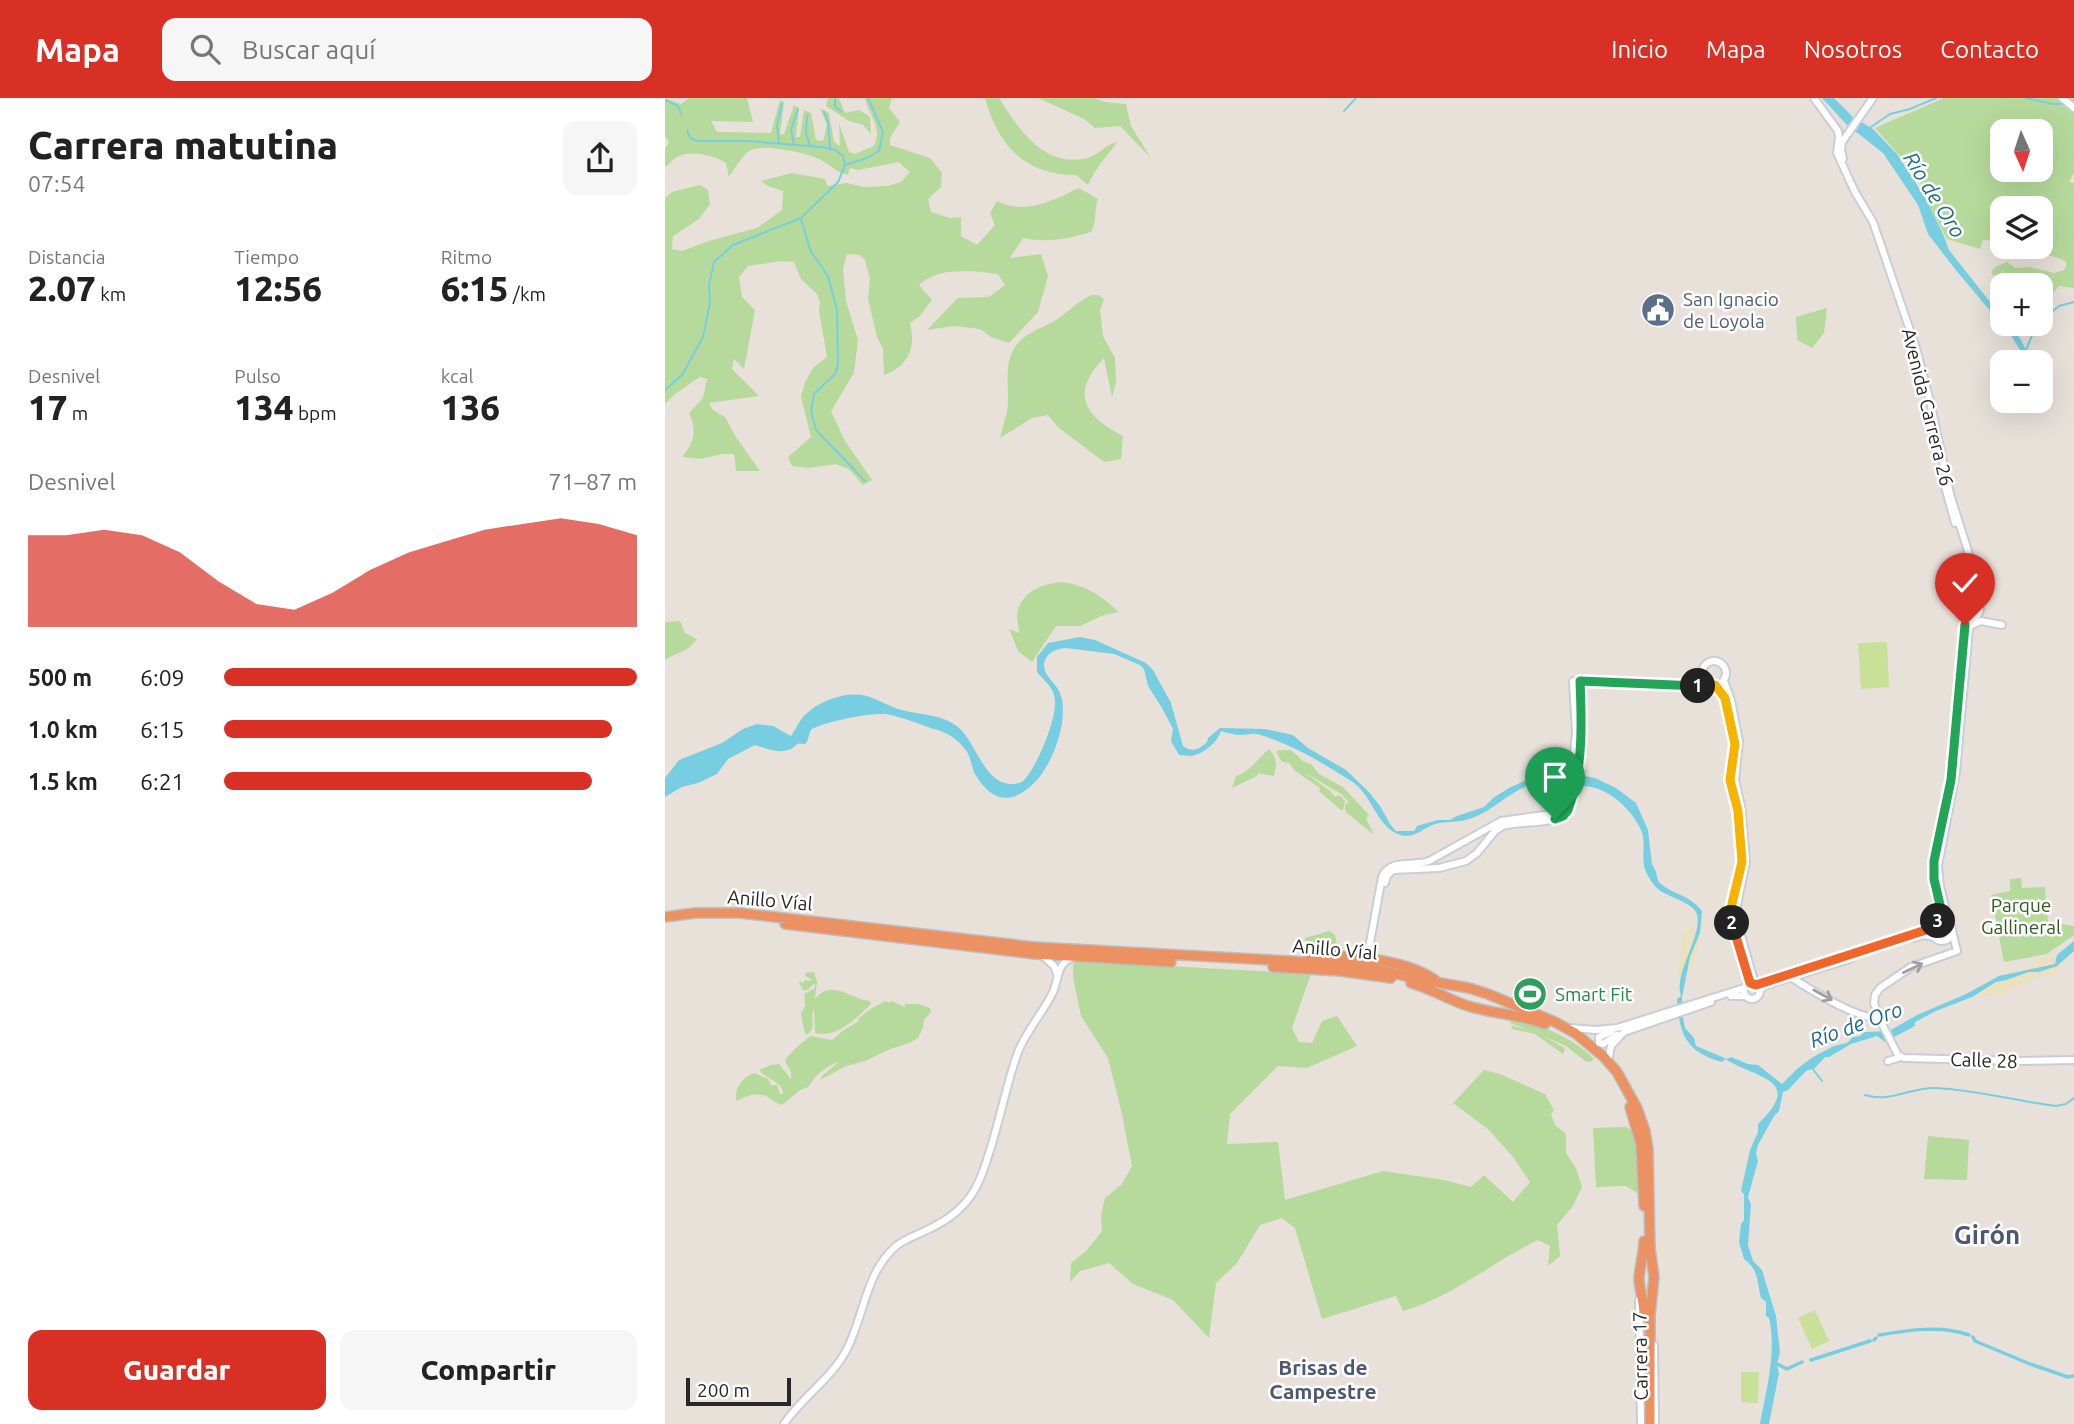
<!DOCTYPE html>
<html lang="es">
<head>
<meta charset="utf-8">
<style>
	body { margin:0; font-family:Ubuntu,sans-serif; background:#f6f6f6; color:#222; height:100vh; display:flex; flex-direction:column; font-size:26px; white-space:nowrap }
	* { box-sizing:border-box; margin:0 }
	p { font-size:23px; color:#767676 }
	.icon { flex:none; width:38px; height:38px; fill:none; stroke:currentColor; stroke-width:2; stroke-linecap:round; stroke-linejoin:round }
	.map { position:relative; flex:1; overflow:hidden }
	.drawer { display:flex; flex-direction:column; background:#fff; width:665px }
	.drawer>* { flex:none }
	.needle { width:46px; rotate:177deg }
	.fabs { position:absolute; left:1325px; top:21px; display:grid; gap:14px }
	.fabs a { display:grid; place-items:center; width:63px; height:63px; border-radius:14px; background:#fff; box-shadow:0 7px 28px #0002; font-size:35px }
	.scale { position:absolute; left:21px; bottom:18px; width:105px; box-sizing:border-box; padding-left:7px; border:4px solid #272727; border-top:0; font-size:19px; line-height:24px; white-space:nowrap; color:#272727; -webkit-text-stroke:5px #fff; paint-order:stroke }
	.pin { position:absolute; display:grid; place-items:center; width:60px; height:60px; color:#fff; margin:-72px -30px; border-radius:50% 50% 50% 0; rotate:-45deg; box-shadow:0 0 7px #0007 }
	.pin .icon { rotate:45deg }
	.km { position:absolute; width:35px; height:35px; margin:-18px; border-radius:50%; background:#222; color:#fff; font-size:19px; line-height:35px; text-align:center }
	.round { display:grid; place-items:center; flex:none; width:74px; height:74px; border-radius:14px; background:#f6f6f6 }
	.head { display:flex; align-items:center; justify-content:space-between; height:119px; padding:0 28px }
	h1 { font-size:38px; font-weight:800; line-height:52px }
	.figures { display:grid; grid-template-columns:repeat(3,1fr); gap:10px; height:119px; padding:7px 28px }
	.figures div { display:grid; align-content:center }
	.figures b { font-size:35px; font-weight:800 }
	.figures small { font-size:19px; font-weight:400 }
	.figures p { font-size:19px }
	.chart { height:196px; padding:14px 28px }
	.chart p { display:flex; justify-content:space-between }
	.chart svg { width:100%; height:126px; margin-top:7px; fill:#d93025; opacity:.7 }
	.primary-button { display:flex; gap:14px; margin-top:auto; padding:14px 28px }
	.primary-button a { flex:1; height:80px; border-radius:14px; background:#d93025; color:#fff; font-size:28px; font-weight:800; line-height:80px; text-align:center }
	.primary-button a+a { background:#f6f6f6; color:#222 }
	ul { padding:0 28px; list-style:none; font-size:23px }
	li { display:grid; grid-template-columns:112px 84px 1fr; align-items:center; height:52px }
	li i { height:18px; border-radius:9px; background:#d93025 }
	header { display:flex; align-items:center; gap:42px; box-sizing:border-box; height:98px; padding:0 35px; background:#d93025; color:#fff }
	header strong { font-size:33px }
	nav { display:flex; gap:38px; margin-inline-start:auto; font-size:24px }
	.search { width:490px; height:63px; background:#f6f6f6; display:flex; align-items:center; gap:18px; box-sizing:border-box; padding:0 24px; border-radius:14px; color:#767676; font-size:26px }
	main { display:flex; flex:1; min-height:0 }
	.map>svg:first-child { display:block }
</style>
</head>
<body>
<header>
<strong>Mapa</strong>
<div class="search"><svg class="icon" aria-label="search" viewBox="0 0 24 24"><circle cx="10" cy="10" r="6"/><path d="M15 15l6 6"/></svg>Buscar aquí</div>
<nav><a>Inicio</a><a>Mapa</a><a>Nosotros</a><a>Contacto</a></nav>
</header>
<main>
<section class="drawer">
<div class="head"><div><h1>Carrera matutina</h1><p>07:54</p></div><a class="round"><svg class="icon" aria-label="share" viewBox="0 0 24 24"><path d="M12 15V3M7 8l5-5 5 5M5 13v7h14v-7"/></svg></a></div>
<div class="figures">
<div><p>Distancia</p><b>2.07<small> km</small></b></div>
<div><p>Tiempo</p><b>12:56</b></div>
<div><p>Ritmo</p><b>6:15<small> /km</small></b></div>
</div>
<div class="figures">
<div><p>Desnivel</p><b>17<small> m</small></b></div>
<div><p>Pulso</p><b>134<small> bpm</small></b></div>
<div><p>kcal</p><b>136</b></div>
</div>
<div class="chart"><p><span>Desnivel</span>71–87 m</p>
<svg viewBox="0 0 160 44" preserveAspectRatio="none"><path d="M0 44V12L10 12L20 10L30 12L40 18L50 28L60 36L70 38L80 32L90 24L100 18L110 14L120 10L130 8L140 6L150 8L160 12V44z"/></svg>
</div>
<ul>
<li><b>500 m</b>6:09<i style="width:100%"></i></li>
<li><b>1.0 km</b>6:15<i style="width:94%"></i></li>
<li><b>1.5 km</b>6:21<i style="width:89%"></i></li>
</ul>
<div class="primary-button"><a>Guardar</a><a>Compartir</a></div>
</section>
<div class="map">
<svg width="1409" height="1326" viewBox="0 0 1409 1326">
	<rect width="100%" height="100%" fill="#e8e1da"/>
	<path fill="#b6da9b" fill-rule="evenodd" d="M0,0L16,6L24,0H82L88,24L46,23L52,34L106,35L115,2L119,4L115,36H119L129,7L134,10L131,39H135L139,12L146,15L151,42L158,43L162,27L155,10L164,15L169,44L175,48L174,25L184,54L190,56L209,48C218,28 204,19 200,0H227L224,10L235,24L225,40V47L265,60L277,75L276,89L263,101L266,114L285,120L296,119V138L312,147L330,127L325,115L332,103C353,114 372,108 393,100C401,97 407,92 414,90L433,101C429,112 432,123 426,134C403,141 381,145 358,140L345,160L376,156L383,178L373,214L344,245L326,239L315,231L289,228L262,232L293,200L324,199L340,187L333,176C307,173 275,168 254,187L267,202L255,218L245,225C251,249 244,268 219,277L218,251L212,239L203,201L205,182L200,162L195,157L182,156L178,171L181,203L193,242L189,275L166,313L180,343L207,382L198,387L184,371L171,366L144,370L127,368L123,359L146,339L136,299L140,284L148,270L162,259L154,213L155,204L152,196L136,181L129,164L116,163L83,168L74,179L77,199L90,212L79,271L69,261L67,271L94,298L44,305L48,312L60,319L71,339L95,373H71L69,356H57L35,361L17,359C29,345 32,333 24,315L38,300L42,281L35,279L10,296L0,306V100L7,94L35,87L43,92L45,106L34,121L8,138L7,151L17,153L44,143L92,130L117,112L118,93L103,88L96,83L127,75L160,81L162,88L182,85L198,89L222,88L236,84L245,74L234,64L193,72L185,70L183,77C169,73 166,67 154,61C142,55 97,45 84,53C78,57 68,73 64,79L61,65C48,57 25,51 10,60C7,62 5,66 2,68H0V50L4,45L0,38Z
		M163,0H174L180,15L194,12L205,19L206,36L198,27L184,23L161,8Z
		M320,0H334C355,33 379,70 423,60C433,57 440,47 452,44C442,59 430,70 423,87L411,77C359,77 333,47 320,0Z
		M373,0H429L440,4L461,6L466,28L486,60L455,28L430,30L419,21Z
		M1279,0H1409V75L1404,84L1409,85V190L1394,188L1376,210V187H1337V191L1326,174L1330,169L1342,164L1350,170L1365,169L1389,175L1399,172L1401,168V164L1396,161L1355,149H1376V110H1337V143L1318,142L1315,151L1282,141L1265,109L1259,90L1243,67L1210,30ZM1337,33H1376V72H1337Z
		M427,197H433L439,201L435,212L438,238L450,260L451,284L447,299L439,260C434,266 428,272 425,278C408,307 435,326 458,338L456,361L439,364L394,330L383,317L367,320L335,340C337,331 340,322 342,313C346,288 335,261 357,241C367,232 380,229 391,222C403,214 413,203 427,197Z
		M1162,210L1159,235L1147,250L1132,242L1131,219Z
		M398,484C425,489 434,497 454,514L439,517L415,528H391L367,564L353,553L344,531L354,535C354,530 352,523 352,518C354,494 378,485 398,484Z
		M15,523L20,535L32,541C21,556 14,553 0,562V524Z
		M604,651C612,659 612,668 609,678L593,675L592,678L567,690L571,678C585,674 592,661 604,651Z
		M613,652H626L638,663L646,666L654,676L678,689L704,717L701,720L709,737L682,715L680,712V707L684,704L676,696L639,674L665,693L670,699L674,697L680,703L678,712H676L654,693L655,690L630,673L624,665L617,664L611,654Z
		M1356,780L1357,790L1380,789L1383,824L1409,828V837L1382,856L1339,864L1326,797L1345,793V781Z
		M665,833L670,837L673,850L670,856H666L660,850L645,852L636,850L635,848L642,846L640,840Z
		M412,863L646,876L627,930L634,944L647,945L657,923L672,918L692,948L642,970L613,968L565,1016L562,1046L613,1044L620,1102L718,1073L779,1082L806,1089L819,1077L848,1104L865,1084L848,1059L824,1032L788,1005L819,972L835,976L880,996L889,1012L886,1016L890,1027L901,1036V1055L911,1070L917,1089L908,1108L892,1127L895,1158L883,1168L885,1148L873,1142C827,1164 788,1199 738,1213L731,1198L657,1221L630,1130L617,1120L595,1127L572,1165L551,1185L544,1240L508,1202L468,1186L444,1165L415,1173L405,1184L406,1165L421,1153L437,1133L436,1117L440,1100L457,1086L467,1068L457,1016L443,960L416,918L408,879V867Z
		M149,874L152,884L150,901C167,880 185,901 205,903L206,906C192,919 172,941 150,935L149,911C144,919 153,931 141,937C139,933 137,922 136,916L140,908L139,896L150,890V885L142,892H138L134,885L135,883L138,885L140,882L146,883V881L140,878V875Z
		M221,903L223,905L227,903L240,909V906H253L265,910L266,914L259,922L258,929L253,940L244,945L223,952L200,963L181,968L155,982L158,977L175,963L162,969L151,978L143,989L135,992L117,1007C111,1005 107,1001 101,998C90,994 80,999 71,1003C70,989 76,980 89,975L103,981L106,987H112L115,996H118C118,984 101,981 94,972L106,967L114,966L126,981V974L120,963C124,955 138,943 146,938L167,942L179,932L194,923L193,921L205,911Z
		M834,916C869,926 902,934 929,961L925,964L920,963L901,948L878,938L900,950L898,956L870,936L847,931L846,927L868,934L845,925L846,923Z
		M961,1029L968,1033L971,1040L975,1097L961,1088L931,1089L928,1030Z
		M1263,1038L1304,1042L1302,1082L1259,1081Z"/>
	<path fill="#ebe0bf" d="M1025,826L1035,839C1034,860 1029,872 1011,882L1018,837Z
		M1390,858L1396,865L1394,873L1388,877L1376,878L1334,897L1312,899L1310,893L1337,879L1363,869L1378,859Z"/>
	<path fill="#c8e098" d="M1222,544L1224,589L1196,591L1193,545Z
		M1150,1212L1164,1243L1147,1251L1133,1220Z
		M1076,1274H1094L1093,1305L1076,1304Z"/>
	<path fill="#77cee1" d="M1157,0H1169L1188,19L1208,31L1232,56L1261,101L1278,136L1284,152L1337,219V226H1342L1355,240L1367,264H1362C1358,255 1352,248 1347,239L1290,171L1263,136L1253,107L1218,55L1181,26Z
		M415,539L430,542L481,565L488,572L506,605L518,648C527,655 535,651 542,644L543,640L555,630L600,631L628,637L643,650L681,672L704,694L715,708L725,726L731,733H749L752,728L773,722H785L792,718L819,709L828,700L844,690L864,681L887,679L919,678L930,680L951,690L971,705L983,732L987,766L991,774L993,783C1006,797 1023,795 1037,813L1035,835L1025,859L1017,899V915L1020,930L1029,940L1031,948L1062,961L1066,959L1083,966L1093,967L1117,986L1132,971L1148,959L1169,948L1182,945L1188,939L1195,938L1199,934L1224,933L1252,917L1301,896L1334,878L1390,866L1392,857L1409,843V853L1392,868L1374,874H1364L1341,882L1331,884L1307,899L1271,913L1250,924V928L1220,944L1212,938L1186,946L1164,959H1160L1150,970L1141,973L1123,992L1118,994L1114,1013L1109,1018L1093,1047L1091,1055L1093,1063L1083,1099L1086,1107L1083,1147L1088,1163L1097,1172L1111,1218L1115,1254L1112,1267L1114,1275L1104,1326H1095C1101,1292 1112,1255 1104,1220L1101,1218V1204L1096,1200C1092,1185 1094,1171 1079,1161L1074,1144L1076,1126L1079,1122V1096L1076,1093L1085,1052L1093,1034V1026C1140,981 1092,981 1060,961L1057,964C1021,954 1014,936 1012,901L1016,898C1008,876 1038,837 1032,816C1028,804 1002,799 993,791C988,787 984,780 981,774C975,761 982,744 976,732C968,714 950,696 930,690C920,687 909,688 899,687C887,685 874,684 862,688C842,696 827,713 807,720C795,725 782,723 770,726C760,729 752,738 741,738C713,736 708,696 686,683C656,664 627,646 592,636C587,635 582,637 577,637C570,637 562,635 556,633C553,644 537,657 526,658C522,658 518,657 514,657L506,643L508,631L497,610L483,588L479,571L475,567L449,556L401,550C390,551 379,556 379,568C379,578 392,586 395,595C405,620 388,666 370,684C347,708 326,704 310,676C306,668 306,658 300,651C292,641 282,634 269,631C257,627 229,616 218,616C203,615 158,624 145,632C140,636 136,643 130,648C119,658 103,651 90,647L63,661L52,676L33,685L17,689L0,699V680L14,662L57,645L78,631L92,626L108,628L126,638C131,631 135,621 141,616C156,602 182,593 201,598C214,601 224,609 237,612C255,617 277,616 293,629C313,645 321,697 357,684C371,672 392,621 390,602C389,589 379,583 372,574V559L383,545Z"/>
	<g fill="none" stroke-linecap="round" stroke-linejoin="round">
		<path stroke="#77cee1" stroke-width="2" d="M170,0V9L176,13
			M1361,0L1388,6H1401
			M0,2L13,8L16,16
			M679,13L691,0
			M159,14L163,24L165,50
			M142,18L141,35L145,47
			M1206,29L1225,16L1245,11L1271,0
			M22,32C24,39 26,42 34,43H83L157,49L170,52L178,58L180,67L202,60L214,53L218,34L203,0
			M114,46L112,27L117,6
			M129,46L126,32L133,11
			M136,121L146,154L163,178L172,212L173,266L170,276L149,296L146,313L151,332L200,383
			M1376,223L1394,208L1409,204
			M1360,254L1372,226
			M0,292L17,277L38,239L45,205L44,187L49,164L68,147L136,120L173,84L180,67
			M1147,970L1157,983
			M1200,997C1226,1005 1245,989 1271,990C1311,992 1351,1003 1391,1008L1401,1006L1409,1000"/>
		<path stroke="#77cee1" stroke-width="3.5" d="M1214,1237C1243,1232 1277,1227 1304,1237
			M1308,1239L1310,1243L1365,1266L1403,1279L1409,1278
			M1209,1242L1211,1240
			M1146,1262L1205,1243
			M1110,1265L1122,1271L1137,1264"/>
		<path stroke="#77cee1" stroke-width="6" d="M127,642L139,643L143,631"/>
		<g stroke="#c9cdd8" stroke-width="10">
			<path id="secondary" d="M1149,0L1173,33L1174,39L1172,55L1190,94L1208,124L1251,250L1265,303L1285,396L1303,453L1308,491L1312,502
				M1397,0L1409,10
				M1178,61L1176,52L1177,44L1208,0
				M1279,385L1290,425
				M1293 510a11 11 0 1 1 22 0a11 11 0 1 1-22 0Z
				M1297,501L1302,486L1300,458
				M1298,519L1300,535
				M1307,527L1316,523L1337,527
				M1037 575a12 12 0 1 1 24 0a12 12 0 1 1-24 0Z
				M1059,583L1066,602L1074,643L1070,682L1076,708L1081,764L1070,817L1090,886
				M1050,587L1060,600L1069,639V653L1065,682L1073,712
				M1269,767C1269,786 1279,805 1273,824
				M720,785L722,778L728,772L774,770L801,763L812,755L830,733L838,728C854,723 883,726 896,719C904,715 906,704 908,696C918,653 917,626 915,583
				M1067,822C1064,800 1078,780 1076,758
				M1267 833a10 10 0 1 1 20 0a10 10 0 1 1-20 0Z
				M1284,826L1275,788L1273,768L1291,674L1304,531L1309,520
				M1287,832L1292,853L1246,869L1215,890L1210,897L1209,905L1214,920L1233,957L1239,960L1357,963L1409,962
				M1249,840L1259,837L1269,839
				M378,858L389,868L392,876
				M697,859L704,850L717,779C725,760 747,769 764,763L836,723L887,716L893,713L897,704L909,655L911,635L908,583L1028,588L1045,586
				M1082,873L1085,885
				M1125,879C1147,892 1189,920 1214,920
				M1079 893a8 8 0 1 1 16 0a8 8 0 1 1-16 0Z
				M1091,886L1267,830
				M1095,892L1101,887L1185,861
				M1066,898H1080
				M905,930L931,932L952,930L1079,890
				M947,933L934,939V945L938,946L952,937
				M1223,963L1236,959
				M943,964L946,948L959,934L1046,904
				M974,1202L976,1326
				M989,1247L990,1326
				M119,1326C137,1299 165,1282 181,1253C199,1219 200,1176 230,1149C238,1142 249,1138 258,1134C284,1122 304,1108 315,1081C332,1040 338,996 353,954C361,933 378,915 388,894C394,881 391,866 407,860"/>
		</g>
		<g stroke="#bebebe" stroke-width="12">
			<path id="highway" d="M0,819L30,815H75L369,849L678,866L706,870L758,882L804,890L823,896L890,924L910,935L939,959L952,974L972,1010L980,1033L983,1051L985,1150L989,1179L985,1218V1326
				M120,826L370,856L506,864
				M645,859C681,856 740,861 770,882
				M608,869L675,873L726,880
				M746,885C767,891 784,902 803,908C828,916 855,916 880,926
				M965,1009L976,1046L979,1108
				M979,1143C979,1157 974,1169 974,1182C975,1194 979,1204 979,1216"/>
		</g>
		<use href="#secondary" stroke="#fff" stroke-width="6"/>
		<use href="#highway" stroke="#ec9161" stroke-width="9"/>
	</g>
	<defs><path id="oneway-shaft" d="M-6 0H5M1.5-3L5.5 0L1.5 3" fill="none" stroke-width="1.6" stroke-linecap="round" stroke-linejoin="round" transform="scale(1.75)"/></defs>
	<g stroke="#9e9e9e">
		<use href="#oneway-shaft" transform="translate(1248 870) rotate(-26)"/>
		<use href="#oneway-shaft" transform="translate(1158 897) rotate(29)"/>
	</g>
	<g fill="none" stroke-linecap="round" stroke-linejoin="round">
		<g stroke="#fff" stroke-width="14">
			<path id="split-1" d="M890,721L898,718L903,712C918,670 917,628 915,583L1033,588"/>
		</g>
		<g stroke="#fff" stroke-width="14">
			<path id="split-2" d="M1033,588L1050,587L1060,600L1070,646L1065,682L1073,713L1077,764L1066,810L1067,825"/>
		</g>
		<g stroke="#fff" stroke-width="14">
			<path id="split-3" d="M1067,825L1085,885L1091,887L1267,830L1273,823"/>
		</g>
		<g stroke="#fff" stroke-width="14">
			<path id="split-4" d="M1273,823L1276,811L1269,781V763L1286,682L1300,527"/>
		</g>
		<use href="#split-1" stroke="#22a559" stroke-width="9"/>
		<use href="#split-2" stroke="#f5b400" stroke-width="9"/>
		<use href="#split-3" stroke="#f0652b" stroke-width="9"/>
		<use href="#split-4" stroke="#22a559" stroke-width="9"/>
	</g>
	<defs>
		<g id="civic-disc" transform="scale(1.75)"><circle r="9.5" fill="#5c6f8a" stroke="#fff"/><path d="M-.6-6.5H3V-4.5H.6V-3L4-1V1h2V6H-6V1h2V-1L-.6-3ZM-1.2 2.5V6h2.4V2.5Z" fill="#fff"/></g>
		<g id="stadium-disc" transform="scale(1.75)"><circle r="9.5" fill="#2e9e5b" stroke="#fff"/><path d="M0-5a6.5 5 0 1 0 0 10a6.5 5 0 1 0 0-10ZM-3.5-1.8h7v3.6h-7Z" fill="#fff"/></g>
	</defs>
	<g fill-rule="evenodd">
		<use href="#civic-disc" x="993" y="212"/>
		<use href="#stadium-disc" x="865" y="896"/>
	</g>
	<g text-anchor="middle" stroke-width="5" stroke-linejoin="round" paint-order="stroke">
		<g font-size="19" fill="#4e5e75" stroke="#fff" text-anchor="start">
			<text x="1018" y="208">San Ignacio<tspan x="1018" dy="22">de Loyola</tspan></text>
		</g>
		<g font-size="19" fill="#272727" stroke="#fff">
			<text transform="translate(1263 309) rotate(76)" y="7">Avenida Carrera 26</text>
			<text transform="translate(105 802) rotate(5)" y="7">Anillo Víal</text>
			<text transform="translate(670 851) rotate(5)" y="7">Anillo Víal</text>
			<text transform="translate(1319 962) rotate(2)" y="7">Calle 28</text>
			<text transform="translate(975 1258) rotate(-91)" y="7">Carrera 17</text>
		</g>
		<g font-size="19" fill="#325b20" stroke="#fff">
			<text x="1356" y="814">Parque<tspan x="1356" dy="22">Gallineral</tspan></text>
		</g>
		<g font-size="19" fill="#27864d" stroke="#fff" text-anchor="start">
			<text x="890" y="903">Smart Fit</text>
		</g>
		<g font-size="21" font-style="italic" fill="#1a6c88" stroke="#fff">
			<text transform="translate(1269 97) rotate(58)" y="7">Río de Oro</text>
			<text transform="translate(1191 927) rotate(-20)" y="7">Río de Oro</text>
		</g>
		<g font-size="21" font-weight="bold" fill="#4d5772" stroke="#fff">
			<text x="658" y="1277">Brisas de<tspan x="658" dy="24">Campestre</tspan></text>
		</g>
		<g font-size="26" font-weight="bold" fill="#4d5772" stroke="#fff">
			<text x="1322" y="1146">Girón</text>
		</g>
	</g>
</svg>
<div class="fabs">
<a><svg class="needle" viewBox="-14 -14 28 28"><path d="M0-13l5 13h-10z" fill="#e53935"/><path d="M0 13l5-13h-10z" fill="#767676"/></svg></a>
<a><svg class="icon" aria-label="layers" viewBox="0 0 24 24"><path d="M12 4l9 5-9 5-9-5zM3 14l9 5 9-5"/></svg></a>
<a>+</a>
<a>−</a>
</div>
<div class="scale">200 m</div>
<div class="pin" style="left:890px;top:721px;background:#1e9e55"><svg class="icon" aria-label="arrive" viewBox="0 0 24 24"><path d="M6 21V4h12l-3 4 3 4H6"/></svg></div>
<div class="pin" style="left:1300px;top:527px;background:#d93025"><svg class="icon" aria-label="check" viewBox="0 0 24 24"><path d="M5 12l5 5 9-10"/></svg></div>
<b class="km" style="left:1033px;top:588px">1</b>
<b class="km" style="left:1067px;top:825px">2</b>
<b class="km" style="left:1273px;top:823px">3</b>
</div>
</main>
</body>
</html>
